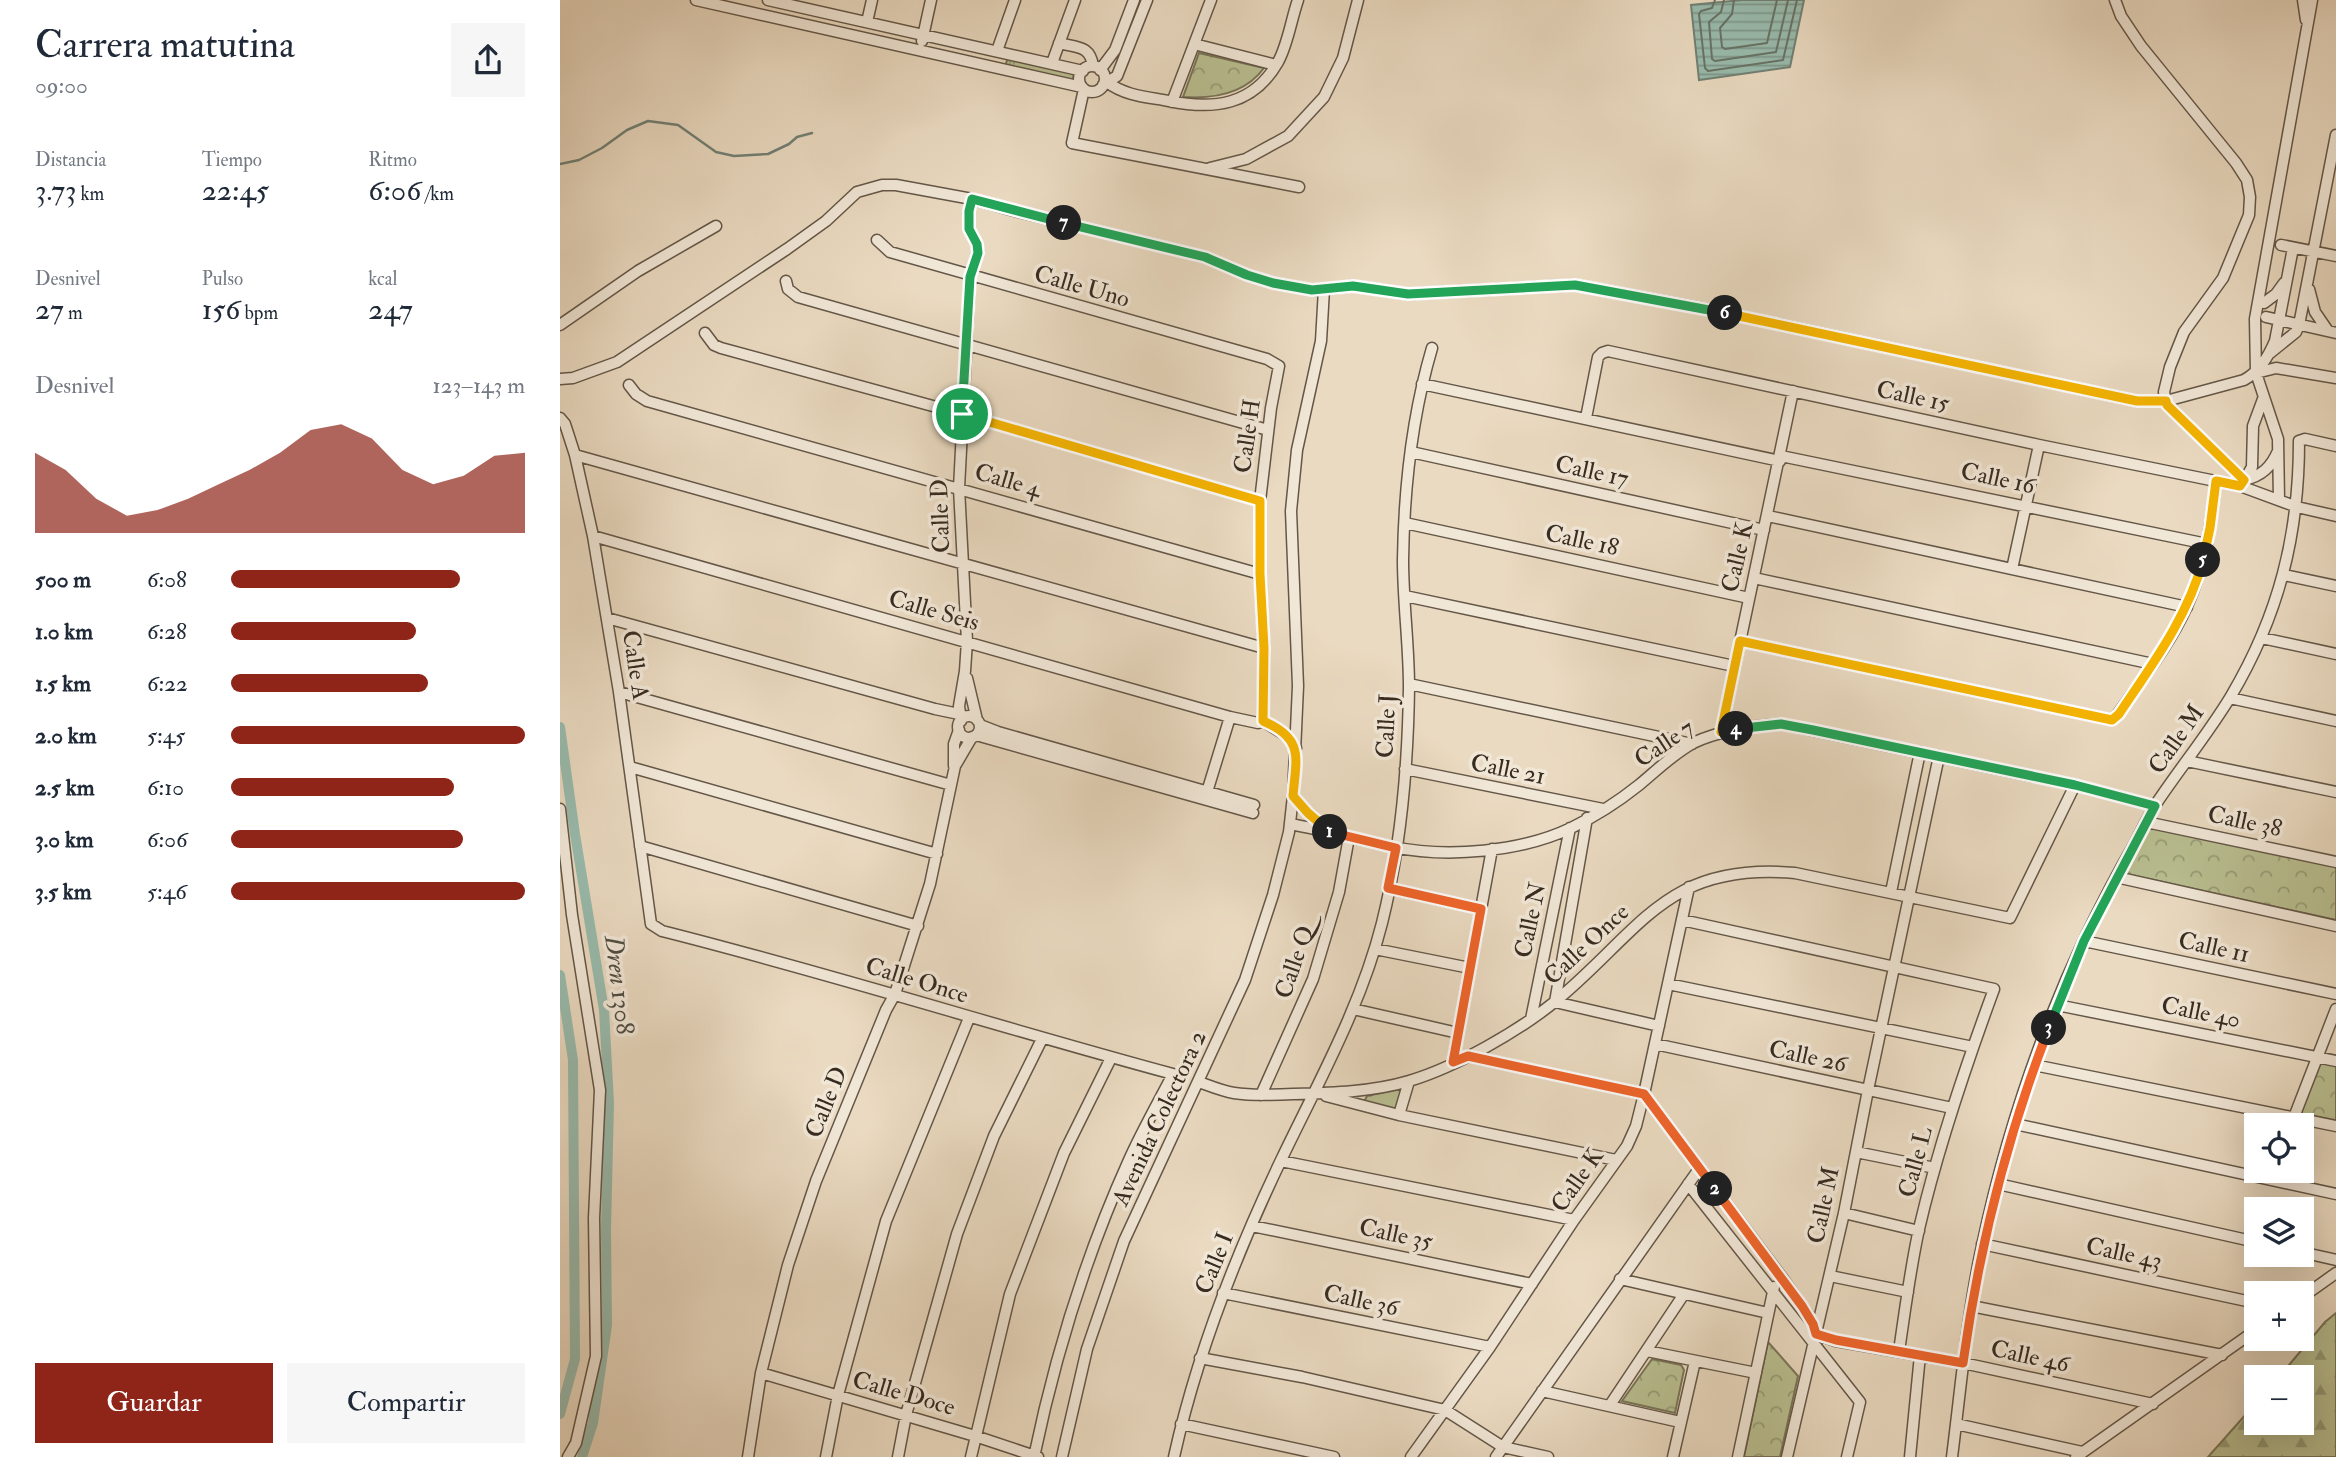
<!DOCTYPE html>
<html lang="es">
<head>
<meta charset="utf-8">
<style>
	body { margin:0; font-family:"IM FELL Double Pica",serif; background:#f6f6f7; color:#1f2937; height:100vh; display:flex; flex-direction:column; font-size:26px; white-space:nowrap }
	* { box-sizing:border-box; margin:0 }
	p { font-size:23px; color:#747a83 }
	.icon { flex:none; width:38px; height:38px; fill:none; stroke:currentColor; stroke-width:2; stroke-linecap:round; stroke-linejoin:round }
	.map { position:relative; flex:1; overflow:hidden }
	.side { display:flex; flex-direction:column; background:#fff; width:560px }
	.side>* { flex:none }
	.fabs { position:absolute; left:1684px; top:1113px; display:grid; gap:14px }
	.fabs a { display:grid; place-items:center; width:70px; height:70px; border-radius:0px; background:#fff; box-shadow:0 7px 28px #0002; font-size:35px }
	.pin { position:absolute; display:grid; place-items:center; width:60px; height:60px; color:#fff; margin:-30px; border:4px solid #fff; border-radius:50%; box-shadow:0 2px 7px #0007 }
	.km { position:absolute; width:35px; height:35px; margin:-18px; border-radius:50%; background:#222; color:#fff; font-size:19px; line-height:35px; text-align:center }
	.round { display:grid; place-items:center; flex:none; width:74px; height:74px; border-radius:0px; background:#f6f6f7 }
	.summary { display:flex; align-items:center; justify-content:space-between; height:119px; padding:0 35px }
	h1 { font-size:38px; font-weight:600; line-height:52px }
	.stats { display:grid; grid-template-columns:repeat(3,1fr); gap:10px; height:119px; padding:7px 35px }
	.stats div { display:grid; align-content:center }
	.stats b { font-size:30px; font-weight:600 }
	.stats small { font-size:19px; font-weight:400 }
	.stats p { font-size:19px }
	.chart { height:196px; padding:14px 35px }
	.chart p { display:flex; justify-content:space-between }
	.chart svg { width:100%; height:126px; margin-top:7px; fill:#8f2418; opacity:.7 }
	.cta { display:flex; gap:14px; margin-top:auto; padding:14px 35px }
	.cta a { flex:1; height:80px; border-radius:0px; background:#8f2418; color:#fff; font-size:28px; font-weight:600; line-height:80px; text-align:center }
	.cta a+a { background:#f6f6f7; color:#1f2937 }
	ul { padding:0 35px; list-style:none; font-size:23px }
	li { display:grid; grid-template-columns:112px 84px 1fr; align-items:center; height:52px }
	li i { height:18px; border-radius:9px; background:#8f2418 }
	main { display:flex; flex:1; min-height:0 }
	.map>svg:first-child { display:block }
</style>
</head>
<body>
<main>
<section class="side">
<div class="summary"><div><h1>Carrera matutina</h1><p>09:00</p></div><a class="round"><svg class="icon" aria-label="share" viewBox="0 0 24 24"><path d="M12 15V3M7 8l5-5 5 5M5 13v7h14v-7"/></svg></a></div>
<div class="stats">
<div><p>Distancia</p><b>3.73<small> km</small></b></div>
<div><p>Tiempo</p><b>22:45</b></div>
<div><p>Ritmo</p><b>6:06<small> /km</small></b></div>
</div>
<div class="stats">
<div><p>Desnivel</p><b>27<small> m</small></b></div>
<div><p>Pulso</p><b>156<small> bpm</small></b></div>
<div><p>kcal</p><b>247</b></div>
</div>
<div class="chart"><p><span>Desnivel</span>123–143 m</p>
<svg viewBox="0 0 160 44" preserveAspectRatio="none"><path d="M0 44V16L10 22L20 32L30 38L40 36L50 32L60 27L70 22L80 16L90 8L100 6L110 11L120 22L130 27L140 24L150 17L160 16V44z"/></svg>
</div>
<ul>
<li><b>500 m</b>6:08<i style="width:78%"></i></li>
<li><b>1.0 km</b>6:28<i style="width:63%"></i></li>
<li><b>1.5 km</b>6:22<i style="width:67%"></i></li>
<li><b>2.0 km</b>5:45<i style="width:100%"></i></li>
<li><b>2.5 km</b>6:10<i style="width:76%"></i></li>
<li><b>3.0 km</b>6:06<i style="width:79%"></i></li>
<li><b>3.5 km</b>5:46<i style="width:100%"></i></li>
</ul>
<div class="cta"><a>Guardar</a><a>Compartir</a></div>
</section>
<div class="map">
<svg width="1776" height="1457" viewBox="0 0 1776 1457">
	<defs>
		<pattern id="grass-tufts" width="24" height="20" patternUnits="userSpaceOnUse" patternTransform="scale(1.75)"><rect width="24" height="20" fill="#b9bf91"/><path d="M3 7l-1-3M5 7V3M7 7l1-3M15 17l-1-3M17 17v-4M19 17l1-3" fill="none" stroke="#979b76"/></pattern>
		<pattern id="forest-firs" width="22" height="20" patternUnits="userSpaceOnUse" patternTransform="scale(1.75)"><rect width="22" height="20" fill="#b9bf91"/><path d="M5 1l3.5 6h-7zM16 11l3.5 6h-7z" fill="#979b76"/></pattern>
		<pattern id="park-crowns" width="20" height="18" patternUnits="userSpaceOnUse" patternTransform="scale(1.75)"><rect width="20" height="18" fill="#b9bf91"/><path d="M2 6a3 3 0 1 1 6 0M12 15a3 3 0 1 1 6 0" fill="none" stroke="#979b76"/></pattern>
		<pattern id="water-rules" width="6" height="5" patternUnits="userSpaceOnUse" patternTransform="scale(1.75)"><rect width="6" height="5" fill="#99bbad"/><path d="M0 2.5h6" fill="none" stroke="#7e988c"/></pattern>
	</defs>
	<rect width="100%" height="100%" fill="#eadac1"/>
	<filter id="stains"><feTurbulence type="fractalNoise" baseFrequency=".00286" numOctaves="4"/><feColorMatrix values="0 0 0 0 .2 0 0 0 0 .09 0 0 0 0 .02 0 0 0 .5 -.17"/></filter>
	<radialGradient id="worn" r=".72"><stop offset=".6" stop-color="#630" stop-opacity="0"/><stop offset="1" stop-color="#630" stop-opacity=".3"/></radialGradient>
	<path fill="url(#grass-tufts)" stroke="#787558" stroke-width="2" d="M448,58L515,73L517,80L515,82L445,66Z
		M837,1089L841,1092L838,1106L836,1109L807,1103L805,1100L807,1096Z"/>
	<path fill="url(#forest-firs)" stroke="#787558" stroke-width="2" d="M1776,1313V1457H1648L1696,1403V1423H1741V1377H1719L1765,1322Z"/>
	<path fill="url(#park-crowns)" stroke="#787558" stroke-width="2" d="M639,53L704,68C685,94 653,99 623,97Z
		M1587,826L1776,867V920L1563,873Z
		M1758,1061L1776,1065V1123L1738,1114Z
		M1208,1342L1238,1376L1220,1457H1184Z
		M1092,1359L1121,1365L1124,1370L1115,1413L1062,1401Z"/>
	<path fill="url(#water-rules)" stroke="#728175" stroke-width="2" d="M1182,0H1244L1230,67L1139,80L1131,5Z"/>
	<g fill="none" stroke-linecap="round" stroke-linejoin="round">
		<path stroke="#687366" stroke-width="2" d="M1155,0L1152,8L1141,11L1139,14L1145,68L1148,71L1223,60L1237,0
			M1164,0L1161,12L1149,22L1152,59L1155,61L1216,52L1228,0
			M1174,0L1172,14L1160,28L1162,47L1165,49L1207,43L1217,0"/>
		<path stroke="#728175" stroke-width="2.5" d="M0,164L19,160L42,148L67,130L88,121L118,125L156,152L174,156L208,154L229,144L237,137L252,133"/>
		<path stroke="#99bbad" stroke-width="10" d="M0,727L15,834L44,1010L49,1103L46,1230L47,1325L33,1423L22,1457
			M0,975L13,1060L15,1359L0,1414"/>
		<g stroke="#645748" stroke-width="13">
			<path id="minor" d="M136,0L522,87
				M208,0L523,71
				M1555,0L1561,16L1581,46L1676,163L1687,180L1690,197L1689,215L1663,278L1624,332L1610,367L1604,392L1607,405L1684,480C1702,476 1711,467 1718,451
				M1743,0L1746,20
				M307,22L312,0
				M362,41L371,0
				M499,43C517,48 530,45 533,66
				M634,44L716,65
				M437,51L455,0
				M492,63L515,0
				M519 79a13 13 0 1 1 26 0a13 13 0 1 1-26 0Z
				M540,70L555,50L574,0
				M547,82C565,96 588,97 609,101C653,110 693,106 718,62C728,44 731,20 738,0
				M543,85L557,76L587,0
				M524,89L512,143L739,187
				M612,102L651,0
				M650,168L686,159L728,136L764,97L783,58L798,0
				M317,240L330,252L707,359L719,366L711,408L700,501V574L704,648L703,721
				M1721,245L1776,256
				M226,281L228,289L238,297L708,430
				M764,289L793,286L848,294L1015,285L1156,311L1577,401H1606L1684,380C1700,371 1708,357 1715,341L1733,248
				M1749,289L1755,312L1768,331
				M1704,303L1716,294L1724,283
				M1706,317L1776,333
				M0,325L78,271L156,226
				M145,333L154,345L161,348L402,414L700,501
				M1710,353L1736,332L1739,325L1776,135
				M1696,373L1716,368L1776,378
				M0,379L13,378L57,362L227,249L266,221L297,192L322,185H336L412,199L451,210L645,257L687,275L713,283L752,290L764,289L761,341L737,450L731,511L738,686L733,796L729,832L713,895L685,980L564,1241L527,1349L502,1457
				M862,384L1220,461
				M69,385L76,394L87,401L700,574
				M0,418L5,424L15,455L33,536L59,692L91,924L102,931C273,974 442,1028 613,1074C598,1103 582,1131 569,1160C526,1255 495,1356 474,1457
				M1026,418L1038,357L1042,353L1048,351L1479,445L1680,486L1737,507L1776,516
				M851,452L1204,530
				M15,455L704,648
				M1221,456L1647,544
				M1683,483L1692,467L1693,426L1703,399
				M1719,500L1718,439L1696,373L1695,319L1752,0
				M1208,516L1627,607
				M845,523L1189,598
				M33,536L670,717L698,723L703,721L727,736L736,748
				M1452,569L1479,445
				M1724,575L1776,586
				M1194,578L1593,664
				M845,596L1174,666
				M47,618L375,709L399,714
				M1702,638L1776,654
				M1180,641L1552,720L1558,714C1582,679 1610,644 1627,606C1645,566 1651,524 1656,481
				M407,678L417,720
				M849,684L1132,744
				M59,692L391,785
				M1670,698L1776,721
				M398 727a11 11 0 1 1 22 0a11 11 0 1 1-22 0Z
				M401,721L399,706L405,671L407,641L399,488L410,277L418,253L417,244L409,229V211L412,199
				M420,725L438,732L694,805
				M1161,732L1233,391
				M416,735L693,813
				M1627,761L1776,792
				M394,766V744L399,730
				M70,767L377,854
				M845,769L1043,809
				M647,792L670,717
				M733,796L748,813L767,831
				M0,809L12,915L40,1090L34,1218L36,1356L16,1443L8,1457
				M1027,818L995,1002L1099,1026
				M1586,822L1776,862
				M730,824C765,830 799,840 833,847C888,858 961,852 1011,828C1034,817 1059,801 1079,785C1096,771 1113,754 1133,743C1161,730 1191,726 1221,724L1515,785L1595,806
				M80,846L358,926
				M1556,877L1776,926
				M828,888L921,909
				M1331,892L1360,752
				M1122,920L1434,989C1405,1068 1378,1147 1359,1229C1350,1270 1345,1311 1339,1351
				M1524,941L1776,994
				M815,949L910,968
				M1108,984L1413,1047
				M1497,1005L1776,1061
				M793,1009L898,1033
				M971,1019L1010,828
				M1095,1044L1392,1108
				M908,1056L1084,1094L1223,1279L1249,1316L1256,1334
				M893,1062L932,849
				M1474,1065L1776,1126
				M639,1082C650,1086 662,1091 674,1093C693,1096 714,1095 733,1094C771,1093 812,1092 849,1081C896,1067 959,1031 997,1000C1083,928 1107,862 1235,873L1450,918L1515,785
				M701,1095L753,979L779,892L789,837
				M766,1096L839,1115L1056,1160
				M839,1115L849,1081
				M1455,1124L1776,1194
				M1731,1125L1776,1009
				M1296,1152L1375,1168
				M721,1161L1014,1220
				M1128,1184L1300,1402L1287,1457
				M1438,1184L1696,1242
				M1284,1213L1359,1231
				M692,1226L972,1284
				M1422,1244L1696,1303
				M1741,1252L1776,1260
				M1270,1276L1348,1292
				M1060,1279L1208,1313
				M663,1293L930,1347
				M1741,1298L1776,1273
				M1411,1306L1662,1355
				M1256,1334L1276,1341L1403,1363L1593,1404
				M1087,1351L1196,1373
				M640,1358L742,1377L885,1410L943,1447L988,1457
				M201,1373L415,1436L478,1457
				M982,1391L1120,1422
				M1050,1405L1124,1294
				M621,1424L774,1457
				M1396,1424L1522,1452
				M188,1457L201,1373L228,1265L256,1181L326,1010L335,994L370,884L395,766L412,737
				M266,1457L278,1395L326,1221L409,1018
				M338,1457L346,1415L397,1234L434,1136L482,1039
				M411,1457L450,1294L504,1153L551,1058
				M614,1457C637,1353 676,1254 722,1158C759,1081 801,1006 822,923C841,847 848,766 849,687C849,645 843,602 843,560C844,489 852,416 872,348
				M851,1457L930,1347L1014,1220L1067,1146L1076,1126L1084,1094L1129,887
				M936,1457L1139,1169
				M1113,1457L1135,1361
				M1178,1457L1214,1287
				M1227,1457L1284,1213L1308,1090L1379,756
				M1350,1457L1360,1355
				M1392,1457C1401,1386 1407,1315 1422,1246C1444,1142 1479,1036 1524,940C1540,907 1557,874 1575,843C1582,830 1588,816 1596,804C1620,768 1648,734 1671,696C1719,615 1739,535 1739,441L1745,439L1776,446
				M1516,1457L1696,1330"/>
		</g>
		<use href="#minor" stroke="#f1e7d7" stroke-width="10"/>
	</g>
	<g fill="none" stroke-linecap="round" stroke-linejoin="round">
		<g stroke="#fff" stroke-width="14">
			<path id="split-1" d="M402,414L700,501V574L704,648L703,721C745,739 736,758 733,796L748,813L770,832"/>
		</g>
		<g stroke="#fff" stroke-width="14">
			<path id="split-2" d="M770,832L836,848L828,888L921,909L893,1062L908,1056L1084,1094L1155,1189"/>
		</g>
		<g stroke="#fff" stroke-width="14">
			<path id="split-3" d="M1155,1189L1242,1306L1253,1324L1256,1334L1276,1340L1403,1363C1419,1248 1447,1136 1489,1028"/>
		</g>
		<g stroke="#fff" stroke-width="14">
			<path id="split-4" d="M1176,729L1221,724L1253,730L1515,785L1595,806L1524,941L1489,1028"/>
		</g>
		<g stroke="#fff" stroke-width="14">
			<path id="split-5" d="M1176,729L1161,732L1180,641L1552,720L1559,714C1591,666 1628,617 1643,560"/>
		</g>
		<g stroke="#fff" stroke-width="14">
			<path id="split-6" d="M1165,313L1577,401H1606L1607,405L1684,480L1680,486L1656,481L1650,528L1643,560"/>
		</g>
		<g stroke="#fff" stroke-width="14">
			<path id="split-7" d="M504,223L645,257L687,275L713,283L752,290L793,286L848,294L1015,285L1165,313"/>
		</g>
		<g stroke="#fff" stroke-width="14">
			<path id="split-8" d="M402,414L410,277L418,253L417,244L409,229V211L412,199L504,223"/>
		</g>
		<use href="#split-1" stroke="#f5b400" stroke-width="9"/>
		<use href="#split-2" stroke="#f0652b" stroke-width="9"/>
		<use href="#split-3" stroke="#f0652b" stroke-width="9"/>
		<use href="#split-4" stroke="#22a559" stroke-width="9"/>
		<use href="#split-5" stroke="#f5b400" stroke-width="9"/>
		<use href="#split-6" stroke="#f5b400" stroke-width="9"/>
		<use href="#split-7" stroke="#22a559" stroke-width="9"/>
		<use href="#split-8" stroke="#22a559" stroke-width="9"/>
	</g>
	<g text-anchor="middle" stroke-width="7" stroke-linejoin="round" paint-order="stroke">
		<g font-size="24" fill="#372b20" stroke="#f1e7d7">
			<text transform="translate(522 286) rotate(16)" y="8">Calle Uno</text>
			<text transform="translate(1353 396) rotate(12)" y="8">Calle 15</text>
			<text transform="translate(687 436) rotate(-82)" y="8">Calle H</text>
			<text transform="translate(1032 471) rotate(12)" y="8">Calle 17</text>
			<text transform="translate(1438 478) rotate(12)" y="8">Calle 16</text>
			<text transform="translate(448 480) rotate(16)" y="8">Calle 4</text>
			<text transform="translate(380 516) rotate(-92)" y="8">Calle D</text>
			<text transform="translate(1022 540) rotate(12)" y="8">Calle 18</text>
			<text transform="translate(1177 557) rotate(-77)" y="8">Calle K</text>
			<text transform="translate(374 610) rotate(16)" y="8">Calle Seis</text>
			<text transform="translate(76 665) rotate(81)" y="8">Calle A</text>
			<text transform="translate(826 726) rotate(-87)" y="8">Calle J</text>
			<text transform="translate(1616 739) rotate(-55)" y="8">Calle M</text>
			<text transform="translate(1104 743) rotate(-34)" y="8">Calle 7</text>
			<text transform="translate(948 769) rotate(11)" y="8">Calle 21</text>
			<text transform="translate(1685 821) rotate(12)" y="8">Calle 38</text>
			<text transform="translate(970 920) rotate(-78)" y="8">Calle N</text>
			<text transform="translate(1026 944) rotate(-43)" y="8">Calle Once</text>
			<text transform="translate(1654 947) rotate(12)" y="8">Calle 11</text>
			<text transform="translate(734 962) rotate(-71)" y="8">Calle Q</text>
			<text transform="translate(357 980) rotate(17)" y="8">Calle Once</text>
			<text transform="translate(1641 1012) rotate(11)" y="8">Calle 40</text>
			<text transform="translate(1248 1056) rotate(12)" y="8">Calle 26</text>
			<text transform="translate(266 1102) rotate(-68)" y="8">Calle D</text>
			<text transform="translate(599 1118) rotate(-65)" y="8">Avenida Colectora 2</text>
			<text transform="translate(1355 1162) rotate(-75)" y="8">Calle L</text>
			<text transform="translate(1017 1180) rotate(-55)" y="8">Calle K</text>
			<text transform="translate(1263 1205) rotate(-78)" y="8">Calle M</text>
			<text transform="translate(836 1234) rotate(12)" y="8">Calle 35</text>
			<text transform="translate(1564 1253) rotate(12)" y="8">Calle 43</text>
			<text transform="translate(654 1263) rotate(-68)" y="8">Calle I</text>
			<text transform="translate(801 1300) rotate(12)" y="8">Calle 36</text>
			<text transform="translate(1470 1356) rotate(12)" y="8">Calle 46</text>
			<text transform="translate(344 1393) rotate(16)" y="8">Calle Doce</text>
		</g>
		<g font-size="26" font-style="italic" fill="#504f43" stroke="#f1e7d7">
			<text transform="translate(60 985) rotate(83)" y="9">Dren 1308</text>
		</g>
	</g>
	<rect width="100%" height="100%" filter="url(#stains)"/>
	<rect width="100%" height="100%" fill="url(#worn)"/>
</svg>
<div class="fabs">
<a><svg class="icon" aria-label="locate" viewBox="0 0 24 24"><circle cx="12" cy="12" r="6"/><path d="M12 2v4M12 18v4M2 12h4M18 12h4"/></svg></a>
<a><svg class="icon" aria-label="layers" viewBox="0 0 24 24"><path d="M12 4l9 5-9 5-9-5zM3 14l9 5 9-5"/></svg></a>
<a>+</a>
<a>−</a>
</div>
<div class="pin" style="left:402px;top:414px;background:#1e9e55"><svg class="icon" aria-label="arrive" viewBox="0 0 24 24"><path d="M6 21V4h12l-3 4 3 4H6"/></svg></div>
<b class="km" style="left:770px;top:832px">1</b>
<b class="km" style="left:1155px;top:1189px">2</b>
<b class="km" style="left:1489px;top:1028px">3</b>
<b class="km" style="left:1176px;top:729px">4</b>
<b class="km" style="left:1643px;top:560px">5</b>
<b class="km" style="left:1165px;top:313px">6</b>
<b class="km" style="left:504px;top:223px">7</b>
</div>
</main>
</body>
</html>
